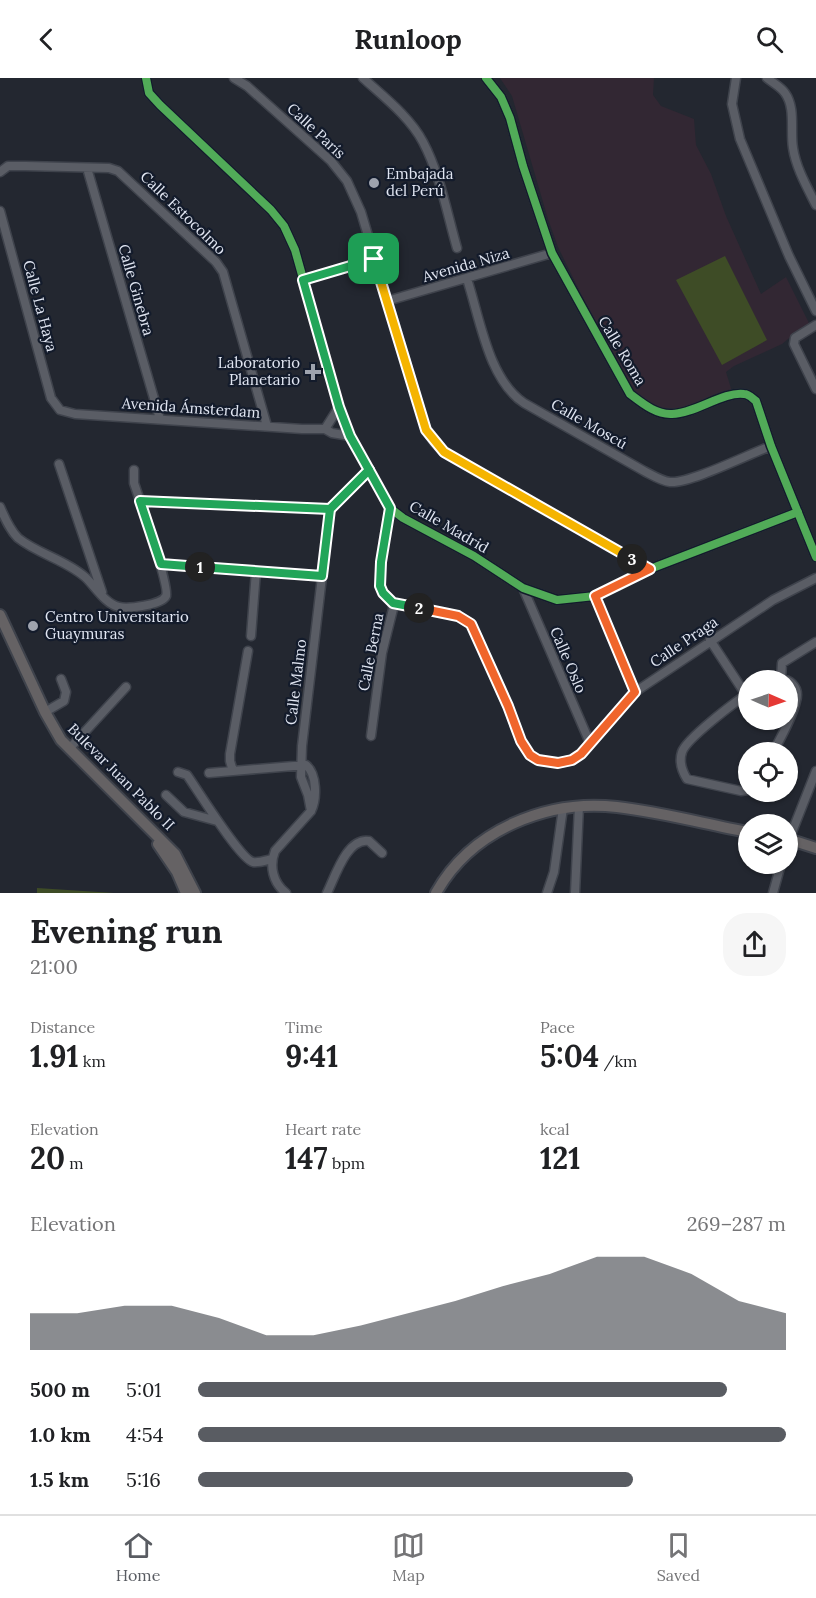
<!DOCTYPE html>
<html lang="en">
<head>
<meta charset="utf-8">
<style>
	body { margin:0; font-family:Lora,serif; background:#f6f6f6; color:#202124; height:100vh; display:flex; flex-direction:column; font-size:22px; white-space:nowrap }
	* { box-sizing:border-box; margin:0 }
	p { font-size:20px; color:#757577 }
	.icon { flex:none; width:33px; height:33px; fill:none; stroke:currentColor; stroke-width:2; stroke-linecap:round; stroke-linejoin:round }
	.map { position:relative; height:815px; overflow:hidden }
	.sheet { display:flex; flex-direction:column; background:#fff; flex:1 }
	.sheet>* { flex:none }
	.needle { width:39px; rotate:92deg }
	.fabs { position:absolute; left:738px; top:592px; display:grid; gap:12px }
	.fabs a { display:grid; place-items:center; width:60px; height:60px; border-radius:50%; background:#fff; box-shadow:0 2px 4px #0004; font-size:30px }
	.pin { position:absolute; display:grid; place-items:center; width:51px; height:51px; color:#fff; margin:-26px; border-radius:12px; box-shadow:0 3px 9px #0006 }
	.km { position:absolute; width:30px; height:30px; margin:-15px; border-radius:50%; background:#222; color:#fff; font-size:16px; line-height:30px; text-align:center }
	.round { display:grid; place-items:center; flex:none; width:63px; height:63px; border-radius:24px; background:#f6f6f6 }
	.summary { display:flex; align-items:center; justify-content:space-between; height:102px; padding:0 30px }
	h1 { font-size:33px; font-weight:700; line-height:45px }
	.stats { display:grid; grid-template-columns:repeat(3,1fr); gap:9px; height:102px; padding:6px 30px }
	.stats div { display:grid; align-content:center }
	.stats b { font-size:30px; font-weight:700 }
	.stats small { font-size:16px; font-weight:400 }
	.stats p { font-size:16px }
	.chart { height:168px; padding:12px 30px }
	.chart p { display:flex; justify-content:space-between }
	.chart svg { width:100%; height:108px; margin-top:6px; fill:#595c62; opacity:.7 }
	ul { padding:0 30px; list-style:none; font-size:20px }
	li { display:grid; grid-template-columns:96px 72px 1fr; align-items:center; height:45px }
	li i { height:15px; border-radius:8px; background:#595c62 }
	header { display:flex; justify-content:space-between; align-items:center; height:78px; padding:0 30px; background:#fff; font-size:27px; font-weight:700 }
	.menu { display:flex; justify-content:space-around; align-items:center; height:84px; border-top:2px solid #e0e0e0; background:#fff; font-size:16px; color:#757577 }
	.menu a { display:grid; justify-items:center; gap:3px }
	.menu .active { color:#595c62 }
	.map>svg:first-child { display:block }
</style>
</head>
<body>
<header><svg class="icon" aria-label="back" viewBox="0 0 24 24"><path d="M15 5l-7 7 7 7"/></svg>Runloop<svg class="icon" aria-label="search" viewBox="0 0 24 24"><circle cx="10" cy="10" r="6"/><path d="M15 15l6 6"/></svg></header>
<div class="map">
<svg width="816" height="815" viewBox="0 0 816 815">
	<rect width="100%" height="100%" fill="#232730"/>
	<path fill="#322733" d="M500,0H654L653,17L661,28L694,41L696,67L711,96L726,138L761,216L786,199L810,247L794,256L782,266L734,288L726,294L733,317L671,337L630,316L558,169L548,141L512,18Z"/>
	<path fill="#3e4c26" d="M725,178L767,262L722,287L676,202Z
		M37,810L114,815H37Z"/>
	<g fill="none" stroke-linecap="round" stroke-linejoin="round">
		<g stroke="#3f434c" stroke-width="11">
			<path id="minor" d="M146,0L149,15L160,27L271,132L284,148L295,172L339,329L350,358L390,430L403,440L474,478L523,510L557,522L595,518L650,491L798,434
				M234,0L247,8L331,83L347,103L361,134L426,352L434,364L444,374L650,491
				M363,0C384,19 410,39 423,64C440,96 447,135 457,170
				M486,0L501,19L510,40L523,88L552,175L630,316C642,325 656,337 672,336C694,336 724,313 744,316C749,316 752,320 756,323L771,368L816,479
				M736,0L732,26L740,61L789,178L816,233
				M767,0C773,5 781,9 785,15C796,30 790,53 793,70C796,90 807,109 816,127
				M87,90L160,341
				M0,94L8,88H25L109,90L118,93L216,184L223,194L267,348
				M0,133L51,320L60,332L75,336L302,351H325L332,355L350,358
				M467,201C480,240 488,301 524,325L644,393C652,397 661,403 670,404C689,406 749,376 771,368
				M303,202L374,181
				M387,223L552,175
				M816,247L795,260L794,266L816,311
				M325,351L339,329
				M59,386L102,514
				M140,423L330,431
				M0,429C5,440 9,451 18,460C38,476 66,482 85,499C95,508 105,526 119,529C128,531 162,527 166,518C170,509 139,420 134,405V392
				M161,486L322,498
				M523,510L590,665
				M595,518L635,614
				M393,525L458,538L471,546L508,628L521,663L530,677L538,682L558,685L572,682L581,676L635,614L773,522L816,500
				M251,558L256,493
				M710,562L746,617
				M248,573L230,676V683L233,693L306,687C317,696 317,721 311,733L275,773C269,788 273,805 286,815
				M781,601L782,585L816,564
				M748,616C736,623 686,661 682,674C679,683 682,693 687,701L741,713L748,712
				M45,634L64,623L66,614L61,601
				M371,658L382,575L393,531V525C390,522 385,519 383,515C375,502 387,446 390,430
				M69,671L126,609
				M773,675C781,658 792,641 796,623C800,609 789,598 775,603
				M178,694L187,697C197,711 240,781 253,784C259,785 267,782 272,781
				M209,695L233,693
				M166,717L184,734L217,743
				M311,733L308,717L301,699L302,668L330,431L369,392
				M788,764L816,693
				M327,815C335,799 347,759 369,763L382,775
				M547,815L554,794L563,730
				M575,815L579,728
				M773,815L781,786"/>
		</g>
		<g stroke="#3f434c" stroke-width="14">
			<path id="major" d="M0,537L45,634L61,662L175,776L195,815
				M788,761L816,770
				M158,766L177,794L186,815
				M436,815C471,752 547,721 617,729C661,734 705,746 748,754"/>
		</g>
		<use href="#minor" stroke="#5a5d65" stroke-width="8"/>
		<use href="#major" stroke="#656264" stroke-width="10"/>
		<g stroke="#131b2b" stroke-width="11">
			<path id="cycleway" d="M146,0L149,15L160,27L271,132L284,148L295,172L339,329L350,358L390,430L403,440L474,478L523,510L557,522L595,518L650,491L798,434
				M486,0L501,19L510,40L523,88L552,175L630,316C642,325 656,337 672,336C694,336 724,313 744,316C749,316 752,320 756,323L771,368L816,479"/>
		</g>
		<use href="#cycleway" stroke="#51ab58" stroke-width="8"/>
	</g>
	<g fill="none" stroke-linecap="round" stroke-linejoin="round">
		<g stroke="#fff" stroke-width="12">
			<path id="split-1" d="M200,489L322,498L330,431L369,392L350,358L339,329L303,202L374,181"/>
		</g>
		<g stroke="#fff" stroke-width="12">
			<path id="split-2" d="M200,489L161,486L140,423L330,431L369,392L390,430L381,484L380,508L383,515L393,525L419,530"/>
		</g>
		<g stroke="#fff" stroke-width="12">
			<path id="split-3" d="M419,530L458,538L471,546L508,628L521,663L530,677L538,682L558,685L572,682L581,676L635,614L595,518L650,491L632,481"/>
		</g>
		<g stroke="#fff" stroke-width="12">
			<path id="split-4" d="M374,181L426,352L444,374L632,481"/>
		</g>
		<use href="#split-1" stroke="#22a559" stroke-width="8"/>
		<use href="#split-2" stroke="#22a559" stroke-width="8"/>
		<use href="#split-3" stroke="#f0652b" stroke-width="8"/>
		<use href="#split-4" stroke="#f5b400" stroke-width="8"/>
	</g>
	<g fill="#9ea3ae" stroke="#131b2b" stroke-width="2">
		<circle cx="374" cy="105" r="6"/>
		<path d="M310 285h6v6h6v6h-6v6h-6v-6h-6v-6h6z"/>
		<circle cx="33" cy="548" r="6"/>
	</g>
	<g text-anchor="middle" stroke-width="4.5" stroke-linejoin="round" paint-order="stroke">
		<g font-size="15" fill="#e1e6f2" stroke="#131b2b">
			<text transform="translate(316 53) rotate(43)" y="5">Calle París</text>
			<text transform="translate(183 135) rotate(44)" y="5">Calle Estocolmo</text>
			<text transform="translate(466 187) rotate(-16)" y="5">Avenida Niza</text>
			<text transform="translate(136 212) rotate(74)" y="5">Calle Ginebra</text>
			<text transform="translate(40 228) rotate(75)" y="5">Calle La Haya</text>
			<text transform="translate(622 273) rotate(59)" y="5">Calle Roma</text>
			<text transform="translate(191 330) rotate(4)" y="5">Avenida Ámsterdam</text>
			<text transform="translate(589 346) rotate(30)" y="5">Calle Moscú</text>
			<text transform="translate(449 449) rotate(30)" y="5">Calle Madrid</text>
			<text transform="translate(684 564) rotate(-34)" y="5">Calle Praga</text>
			<text transform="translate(371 574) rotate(-79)" y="5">Calle Berna</text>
			<text transform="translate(568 582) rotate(67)" y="5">Calle Oslo</text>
			<text transform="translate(296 604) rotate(-83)" y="5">Calle Malmo</text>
			<text transform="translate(121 699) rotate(45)" y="5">Bulevar Juan Pablo II</text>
		</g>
		<g font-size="15" fill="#e1e6f2" stroke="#131b2b" text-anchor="start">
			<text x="386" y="101">Embajada<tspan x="386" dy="17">del Perú</tspan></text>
			<text x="300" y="290" text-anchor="end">Laboratorio<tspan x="300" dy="17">Planetario</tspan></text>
			<text x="45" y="544">Centro Universitario<tspan x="45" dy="17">Guaymuras</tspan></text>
		</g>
	</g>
</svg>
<div class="fabs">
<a><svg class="needle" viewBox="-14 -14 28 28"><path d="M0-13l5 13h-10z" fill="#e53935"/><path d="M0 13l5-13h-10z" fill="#757577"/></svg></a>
<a><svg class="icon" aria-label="locate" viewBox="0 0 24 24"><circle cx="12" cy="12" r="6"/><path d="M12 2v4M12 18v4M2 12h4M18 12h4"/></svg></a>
<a><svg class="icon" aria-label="layers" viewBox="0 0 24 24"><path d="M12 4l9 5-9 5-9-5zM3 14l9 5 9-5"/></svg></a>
</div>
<div class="pin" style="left:374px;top:181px;background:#1e9e55"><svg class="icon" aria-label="arrive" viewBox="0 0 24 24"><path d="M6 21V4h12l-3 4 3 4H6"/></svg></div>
<b class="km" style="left:200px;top:489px">1</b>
<b class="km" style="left:419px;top:530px">2</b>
<b class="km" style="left:632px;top:481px">3</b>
</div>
<section class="sheet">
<div class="summary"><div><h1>Evening run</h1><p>21:00</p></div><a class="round"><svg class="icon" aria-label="share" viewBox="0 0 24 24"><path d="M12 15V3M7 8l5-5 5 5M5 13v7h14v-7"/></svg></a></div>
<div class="stats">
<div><p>Distance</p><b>1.91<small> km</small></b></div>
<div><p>Time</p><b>9:41</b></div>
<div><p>Pace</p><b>5:04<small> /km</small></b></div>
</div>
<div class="stats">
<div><p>Elevation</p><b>20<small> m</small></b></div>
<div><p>Heart rate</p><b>147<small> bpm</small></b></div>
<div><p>kcal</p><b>121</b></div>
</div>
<div class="chart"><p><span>Elevation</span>269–287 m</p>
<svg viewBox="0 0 160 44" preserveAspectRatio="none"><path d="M0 44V29L10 29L20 26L30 26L40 31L50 38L60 38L70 34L80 29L90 24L100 18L110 13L120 6L130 6L140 13L150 24L160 29V44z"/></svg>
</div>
<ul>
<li><b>500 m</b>5:01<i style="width:90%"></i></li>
<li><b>1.0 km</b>4:54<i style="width:100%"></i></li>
<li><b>1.5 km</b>5:16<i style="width:74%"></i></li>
</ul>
</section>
<nav class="menu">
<a class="active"><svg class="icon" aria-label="home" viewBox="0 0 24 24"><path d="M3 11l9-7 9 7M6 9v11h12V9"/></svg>Home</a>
<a><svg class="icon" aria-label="map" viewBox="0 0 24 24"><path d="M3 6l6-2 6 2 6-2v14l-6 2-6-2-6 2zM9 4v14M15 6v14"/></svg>Map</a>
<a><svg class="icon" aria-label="saved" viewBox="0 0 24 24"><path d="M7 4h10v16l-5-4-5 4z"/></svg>Saved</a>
</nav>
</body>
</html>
